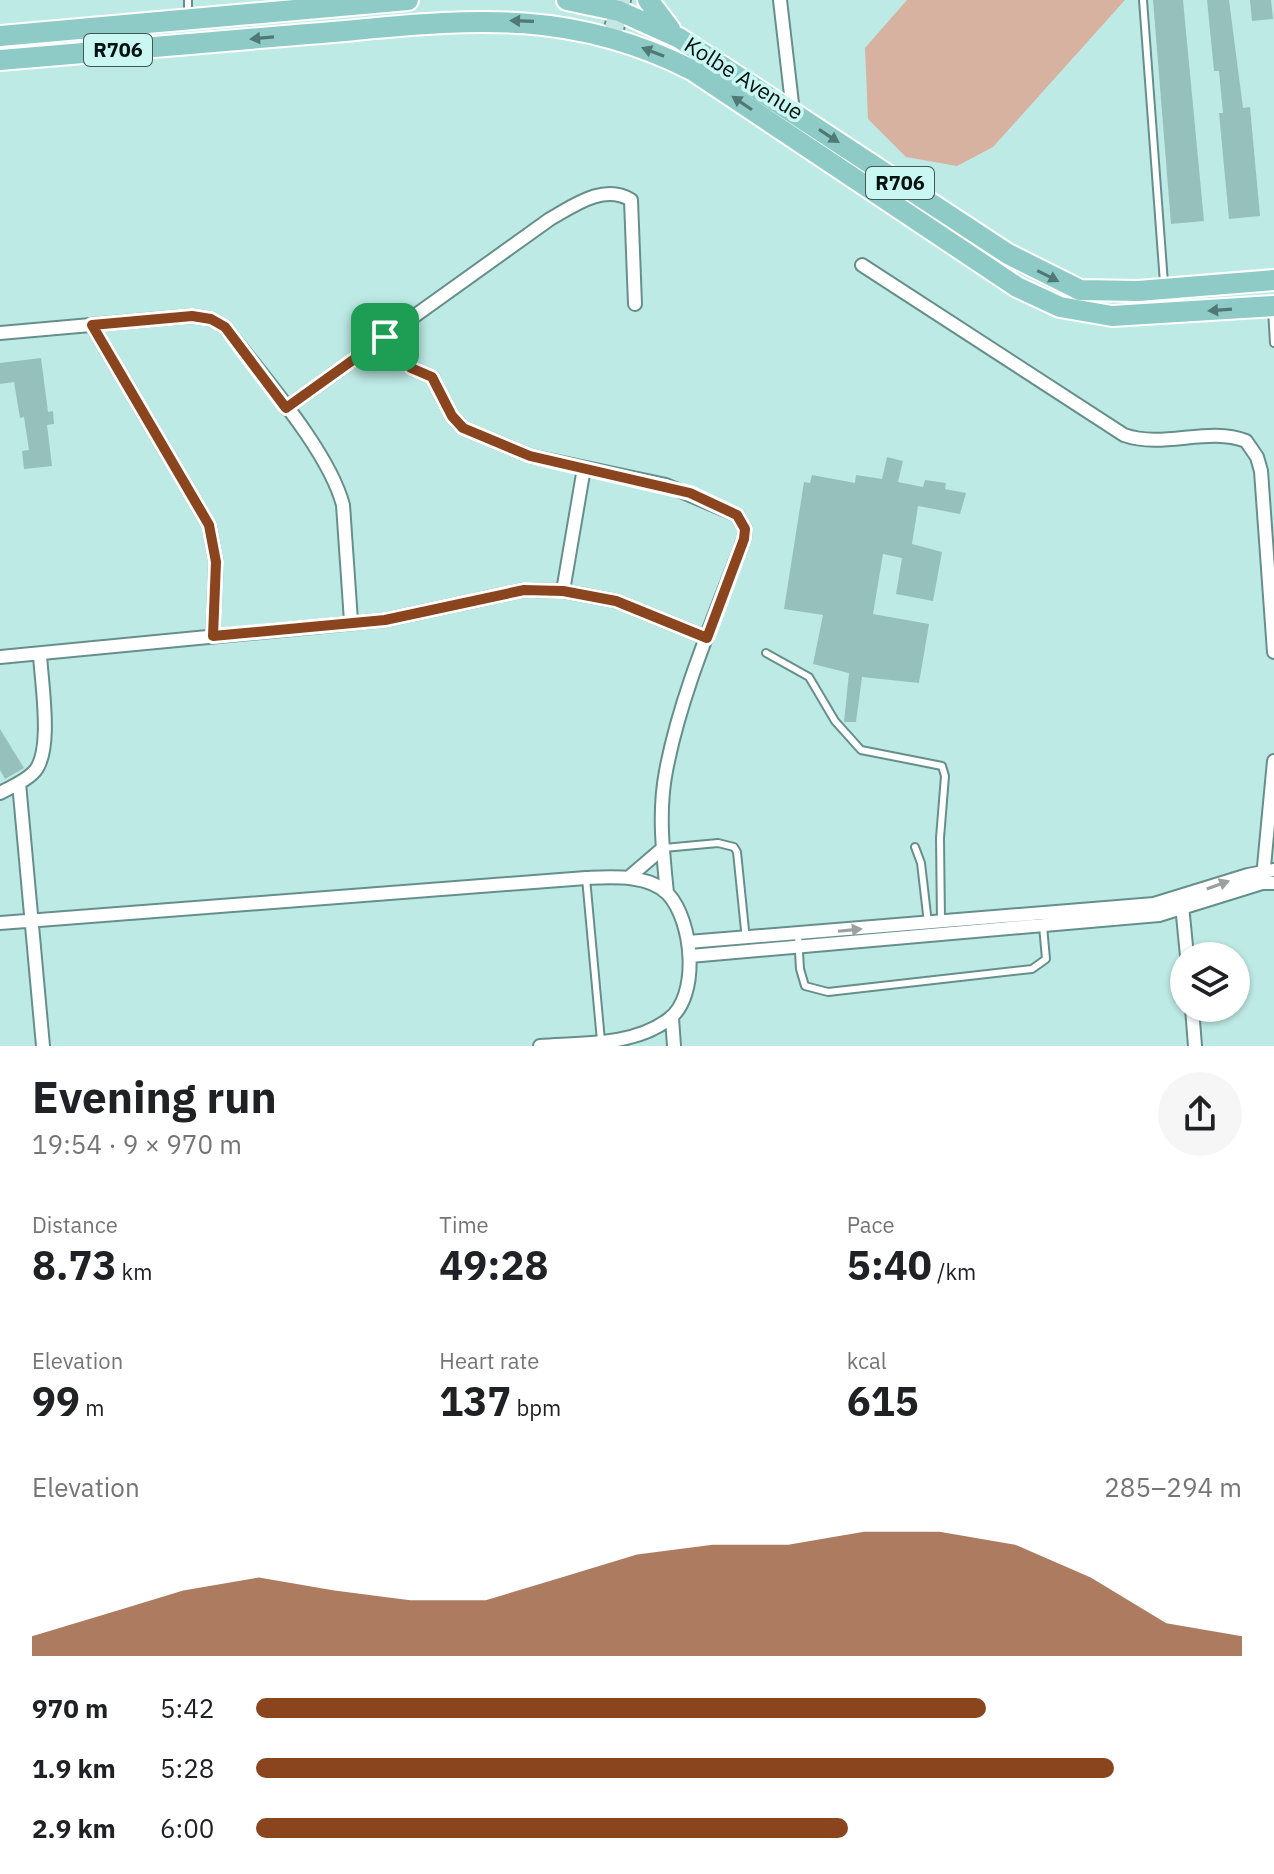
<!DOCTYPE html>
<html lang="en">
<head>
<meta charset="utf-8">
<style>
	body { margin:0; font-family:"IBM Plex Sans",sans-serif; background:#f6f6f6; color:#202124; height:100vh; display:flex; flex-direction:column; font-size:30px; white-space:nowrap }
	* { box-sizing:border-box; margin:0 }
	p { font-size:26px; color:#757577 }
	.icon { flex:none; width:44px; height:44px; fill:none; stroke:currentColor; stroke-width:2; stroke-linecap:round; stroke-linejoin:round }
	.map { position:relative; height:1046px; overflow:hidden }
	.drawer { display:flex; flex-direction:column; background:#fff; flex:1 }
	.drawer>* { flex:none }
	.tools { position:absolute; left:1170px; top:942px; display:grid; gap:16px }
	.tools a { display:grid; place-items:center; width:80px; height:80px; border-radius:50%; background:#fff; box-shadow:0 2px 6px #0004; font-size:40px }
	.pin { position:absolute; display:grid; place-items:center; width:68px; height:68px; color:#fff; margin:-34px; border-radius:16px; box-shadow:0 4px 12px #0006 }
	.round { display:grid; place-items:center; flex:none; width:84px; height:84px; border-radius:42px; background:#f6f6f6 }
	.headline { display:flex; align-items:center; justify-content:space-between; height:136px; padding:0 32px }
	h1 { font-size:44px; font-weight:700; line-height:60px }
	.metrics { display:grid; grid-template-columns:repeat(3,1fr); gap:12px; height:136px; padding:8px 32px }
	.metrics div { display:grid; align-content:center }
	.metrics b { font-size:40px; font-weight:700 }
	.metrics small { font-size:22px; font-weight:400 }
	.metrics p { font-size:22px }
	.chart { height:224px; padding:16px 32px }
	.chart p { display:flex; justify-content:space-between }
	.chart svg { width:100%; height:144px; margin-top:8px; fill:#8b451e; opacity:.7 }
	ul { padding:0 32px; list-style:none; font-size:26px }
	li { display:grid; grid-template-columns:128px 96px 1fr; align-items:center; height:60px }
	li i { height:20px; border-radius:10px; background:#8b451e }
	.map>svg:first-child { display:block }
</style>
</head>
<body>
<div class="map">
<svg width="1274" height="1046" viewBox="0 0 1274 1046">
	<rect width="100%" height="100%" fill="#beeae5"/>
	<path fill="#d7b2a1" d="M907,0H1125L993,147L957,166L906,157L868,119L865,48Z"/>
	<path fill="#96c0bc" d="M1153,0H1183L1204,221L1171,224Z
		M1207,0H1229L1243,108L1250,107L1260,216L1229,219L1219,113H1223L1219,71H1214Z
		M1250,0H1271L1273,19L1252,21Z
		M41,358L48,412L53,411L54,424L47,425L52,466L24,469L22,451L29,450L24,417L20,418L14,382L0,384V363Z
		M887,457L903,461L898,482L923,487L925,480L946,483L945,489L966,493L960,514L918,506L912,544L942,552L933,601L896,594L902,558L883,554L873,614L929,624L919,683L862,677L856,722H844L849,673L813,664L823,615L784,609L804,482L810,483L812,475L855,483L856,475L882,479Z
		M0,729L24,768L5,779L0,770Z"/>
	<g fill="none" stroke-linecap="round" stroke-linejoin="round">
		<g stroke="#668f8b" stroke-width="10">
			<path id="lane" d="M188,0V16
				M1143,0L1166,310
				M1272,309L1274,343
				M766,653L809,677L835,721L861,750L942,766L945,776L940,838L941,922
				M915,847L921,863L928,923
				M664,848L718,843L734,847L737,852L746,940
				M586,878L601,1041
				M798,935L800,969L805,986L828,992L1032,969L1046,959L1043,926"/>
		</g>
		<g stroke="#668f8b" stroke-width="16">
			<path id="street" d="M780,0L793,112
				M862,265L1124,435C1164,449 1208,426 1246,441L1257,457L1261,471L1274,652
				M92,325L209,525L216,562L213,636
				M0,333L192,316L211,319L225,327C261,375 328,449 343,505L351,621
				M385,337L400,348L411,368L432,377L452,416L463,428L530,456L666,485L737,515L745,529L744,539C716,614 681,692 666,771C658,812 663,853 667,893
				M286,408L550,219C573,206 604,183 631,200L635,304
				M563,591L584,468
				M0,657L385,620L524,590L563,591L616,601L707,638
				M19,783L43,1046
				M0,793C11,787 24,782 33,773C54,754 41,681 40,654
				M1263,877L1274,761
				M628,878L663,848
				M1182,905L1187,956
				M0,923L586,878C612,877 649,874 668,894C693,921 700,996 669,1019C634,1046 582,1043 540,1046
				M688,942L1154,904L1248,875L1274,870
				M690,956L1159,915L1262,883H1274
				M1192,1008L1195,1046
				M672,1018L674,1046"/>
		</g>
		<g stroke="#668f8b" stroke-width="22">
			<path id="secondary" d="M612,37L621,0"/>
		</g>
		<g stroke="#fff" stroke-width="24">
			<path id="primary" d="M567,0L619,11L679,38L1008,254L1080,290L1138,291L1274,280
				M648,0L670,29
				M0,36L408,0
				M0,60C98,51 197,43 296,35C443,24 553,0 692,70L1017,287L1060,307L1112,316L1274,306"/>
		</g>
		<use href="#lane" stroke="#fff" stroke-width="6"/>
		<use href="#street" stroke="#fff" stroke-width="12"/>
		<use href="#secondary" stroke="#c7e5e2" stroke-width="18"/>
		<use href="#primary" stroke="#8fcbc6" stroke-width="20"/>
	</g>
	<defs><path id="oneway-solid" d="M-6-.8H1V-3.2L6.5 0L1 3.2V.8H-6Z" transform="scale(2)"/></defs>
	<g fill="#507875">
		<use href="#oneway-solid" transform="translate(522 21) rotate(-178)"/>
		<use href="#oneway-solid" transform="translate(262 38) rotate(175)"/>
		<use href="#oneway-solid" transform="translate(653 52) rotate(-159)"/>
		<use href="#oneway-solid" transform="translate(742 103) rotate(-146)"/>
		<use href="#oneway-solid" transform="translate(829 136) rotate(33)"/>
		<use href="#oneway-solid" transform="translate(1048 276) rotate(27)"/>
		<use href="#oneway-solid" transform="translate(1220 310) rotate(176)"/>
	</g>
	<g fill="#9ba1a0">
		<use href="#oneway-solid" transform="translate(1218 885) rotate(-20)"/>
		<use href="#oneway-solid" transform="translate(850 930) rotate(-6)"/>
	</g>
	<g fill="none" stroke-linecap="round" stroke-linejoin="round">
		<g stroke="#fff" stroke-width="16">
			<path id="route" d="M192,316L211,319L225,327L286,408L385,337L400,348L411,368L432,377L452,416L463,428L530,456L690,493L737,515L745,529L744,539L707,638L616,601L563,591L524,590L385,620L213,636L216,562L209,525L92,325Z"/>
		</g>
		<use href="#route" stroke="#8b451e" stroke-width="10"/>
	</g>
	<g text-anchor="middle" stroke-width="7" stroke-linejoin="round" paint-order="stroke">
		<g fill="#cbf7f2" stroke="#405754" stroke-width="2">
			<rect x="84" y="34" width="68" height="32" rx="6"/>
			<rect x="866" y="167" width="68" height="32" rx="6"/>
		</g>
		<g font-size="20" font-weight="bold" fill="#041311">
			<text x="118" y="57">R706</text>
			<text x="900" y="190">R706</text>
		</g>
		<g font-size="22" fill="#041311" stroke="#cbf7f2">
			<text transform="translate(744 78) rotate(32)" y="8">Kolbe Avenue</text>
		</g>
	</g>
</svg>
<div class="tools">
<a><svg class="icon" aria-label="layers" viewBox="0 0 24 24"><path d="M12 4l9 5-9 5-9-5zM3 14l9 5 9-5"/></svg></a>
</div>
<div class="pin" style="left:385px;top:337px;background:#1e9e55"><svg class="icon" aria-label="arrive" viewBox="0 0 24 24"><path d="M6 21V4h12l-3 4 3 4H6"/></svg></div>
</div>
<section class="drawer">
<div class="headline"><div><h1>Evening run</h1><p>19:54 · 9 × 970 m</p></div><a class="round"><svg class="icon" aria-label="share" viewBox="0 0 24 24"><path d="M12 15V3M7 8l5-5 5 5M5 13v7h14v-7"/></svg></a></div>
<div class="metrics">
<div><p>Distance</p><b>8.73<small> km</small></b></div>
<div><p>Time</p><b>49:28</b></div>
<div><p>Pace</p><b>5:40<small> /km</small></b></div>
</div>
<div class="metrics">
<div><p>Elevation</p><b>99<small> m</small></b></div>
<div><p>Heart rate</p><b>137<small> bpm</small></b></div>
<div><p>kcal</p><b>615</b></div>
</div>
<div class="chart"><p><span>Elevation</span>285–294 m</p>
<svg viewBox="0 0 160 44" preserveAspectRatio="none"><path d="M0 44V38L10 31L20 24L30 20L40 24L50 27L60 27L70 20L80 13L90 10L100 10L110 6L120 6L130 10L140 20L150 34L160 38V44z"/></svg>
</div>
<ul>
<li><b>970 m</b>5:42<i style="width:74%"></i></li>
<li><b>1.9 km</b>5:28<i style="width:87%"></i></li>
<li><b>2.9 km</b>6:00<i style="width:60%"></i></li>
</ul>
</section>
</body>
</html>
